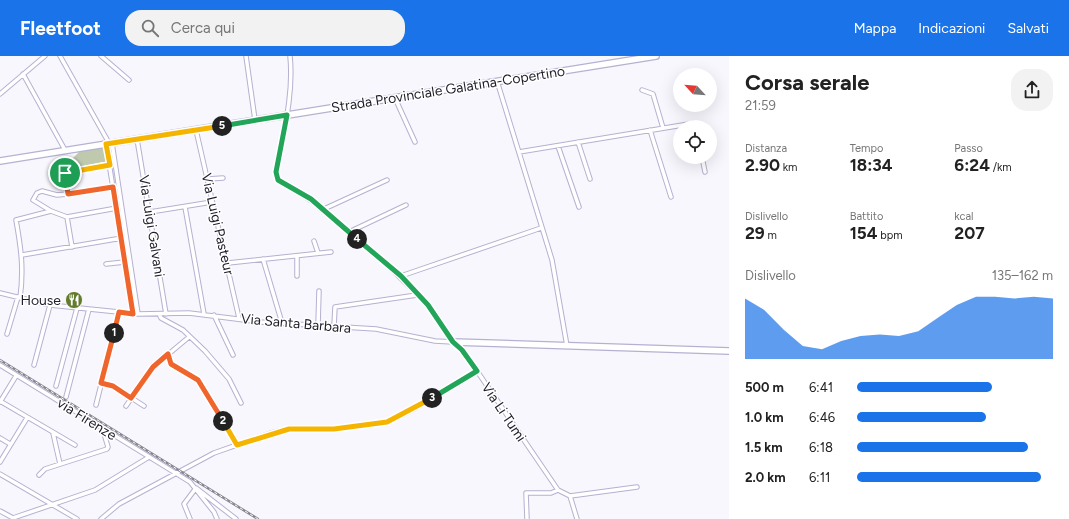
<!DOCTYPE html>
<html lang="it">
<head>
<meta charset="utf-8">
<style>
	body { margin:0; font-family:Figtree,sans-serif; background:#f2f2f2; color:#222; height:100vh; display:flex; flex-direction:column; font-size:15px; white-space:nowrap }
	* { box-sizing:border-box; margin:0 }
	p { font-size:13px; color:#767676 }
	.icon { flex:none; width:22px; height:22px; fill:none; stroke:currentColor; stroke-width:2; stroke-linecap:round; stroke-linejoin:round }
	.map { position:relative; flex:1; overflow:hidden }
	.sheet { display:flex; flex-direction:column; background:#fff; width:340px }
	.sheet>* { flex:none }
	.needle { width:26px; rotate:296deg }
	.controls { position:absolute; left:673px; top:12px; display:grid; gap:8px }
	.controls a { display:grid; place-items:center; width:44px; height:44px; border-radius:50%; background:#fff; box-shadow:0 4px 16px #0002; font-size:20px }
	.pin { position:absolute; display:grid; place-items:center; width:34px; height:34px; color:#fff; margin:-17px; border:2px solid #fff; border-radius:50%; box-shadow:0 1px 4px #0007 }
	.km { position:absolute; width:20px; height:20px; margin:-10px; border-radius:50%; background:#222; color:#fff; font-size:11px; line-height:20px; text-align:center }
	.round { display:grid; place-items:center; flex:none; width:42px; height:42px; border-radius:16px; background:#f2f2f2 }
	.overview { display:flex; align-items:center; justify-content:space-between; height:68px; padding:0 16px }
	h1 { font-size:22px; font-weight:700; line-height:30px }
	.metrics { display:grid; grid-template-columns:repeat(3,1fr); gap:6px; height:68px; padding:4px 16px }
	.metrics div { display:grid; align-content:center }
	.metrics b { font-size:17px; font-weight:700 }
	.metrics small { font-size:11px; font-weight:400 }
	.metrics p { font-size:11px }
	.chart { height:112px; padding:8px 16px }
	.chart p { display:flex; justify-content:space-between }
	.chart svg { width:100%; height:72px; margin-top:4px; fill:#1a73e8; opacity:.7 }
	ul { padding:0 16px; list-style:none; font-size:13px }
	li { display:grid; grid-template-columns:64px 48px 1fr; align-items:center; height:30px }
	li i { height:10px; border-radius:5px; background:#1a73e8 }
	header { display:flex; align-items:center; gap:24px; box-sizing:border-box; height:56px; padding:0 20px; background:#1a73e8; color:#fff }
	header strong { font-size:19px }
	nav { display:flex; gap:22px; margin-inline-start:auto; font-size:14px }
	.search { width:280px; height:36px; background:#f2f2f2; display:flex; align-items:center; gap:10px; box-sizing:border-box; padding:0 14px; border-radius:16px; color:#767676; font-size:15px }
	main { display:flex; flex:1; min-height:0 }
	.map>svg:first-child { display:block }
</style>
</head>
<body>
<header>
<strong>Fleetfoot</strong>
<div class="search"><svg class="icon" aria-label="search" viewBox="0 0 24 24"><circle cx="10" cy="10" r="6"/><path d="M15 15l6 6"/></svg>Cerca qui</div>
<nav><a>Mappa</a><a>Indicazioni</a><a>Salvati</a></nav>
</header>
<main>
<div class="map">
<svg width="729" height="463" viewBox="0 0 729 463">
	<rect width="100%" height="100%" fill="#f8f7fe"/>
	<path fill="#bec9ae" d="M102,91L105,93L108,108L103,106L64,114L63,112L80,95Z"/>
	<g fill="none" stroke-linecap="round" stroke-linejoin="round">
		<g stroke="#b5b1d1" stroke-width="5.5">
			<path id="street" d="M60,0L109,87
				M101,0L129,24
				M246,0L255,64
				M290,0C294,39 283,78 276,116L278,124C300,138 321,149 339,168L376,198L428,249L453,286L462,294L477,315L558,434L570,440L577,463
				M23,18L65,94
				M497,25L552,204L567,290
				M642,34L653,38L663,72
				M0,38L45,0
				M395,42L415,86
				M196,74L239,262
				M650,74L671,141
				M137,83L166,258
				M578,86L590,123
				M112,87L138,258
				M106,88L133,258
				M558,90L579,151
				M519,96L695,67L696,71
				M702,101L705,116
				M208,123L223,122
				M113,131L68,138L57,139L42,135L37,137L33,144L51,155L67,161L117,152
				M68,138L65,117L110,109
				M185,151L204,258
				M324,153L387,124
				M150,156L212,146
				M67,161L72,191
				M349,176L406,149
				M314,185L318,197
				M22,199L122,182
				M297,200V220
				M263,203L282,267
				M228,207L331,196
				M106,208L125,206
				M401,220L541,172
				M0,237L50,249L138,258L189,257L261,266L376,273L435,285L453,286
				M20,242C24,213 21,192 16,164L51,155
				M159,258L161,262L183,274L205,295L229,323L241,347
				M214,259L233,299
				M318,269L319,235
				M334,270L335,251L417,239
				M7,278L18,241
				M168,298L171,308L198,324L237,389
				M0,309L190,426L214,456L217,463
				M34,309L50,249
				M101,327L113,330L144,350
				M56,330L77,252
				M66,341L89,253
				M0,345L75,389
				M0,346L16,320
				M96,349L119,256
				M126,350L153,311L189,281
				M53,377L60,408
				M0,382L10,388
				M0,406L27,362
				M0,418L77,463
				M39,419L45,413L107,393L108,391L105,381L107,376
				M570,440L637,431
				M0,455L13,462L95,434L149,401
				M101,463L119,448L214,397L271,377L289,373H334L387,366L414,353L477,315
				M190,463L184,448L196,432L236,463
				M527,463L526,437H551L558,434"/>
		</g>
		<g stroke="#b5b1d1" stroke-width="8">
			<path id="secondary" d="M0,105L656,0
				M453,286L729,295"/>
		</g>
		<use href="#street" stroke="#fff" stroke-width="3.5"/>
		<use href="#secondary" stroke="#fff" stroke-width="5.5"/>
		<g stroke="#888690" stroke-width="2.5">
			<path id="rail" d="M0,304L258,463"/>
		</g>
		<use href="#rail" stroke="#fff" stroke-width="1" stroke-dasharray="3" stroke-linecap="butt"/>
	</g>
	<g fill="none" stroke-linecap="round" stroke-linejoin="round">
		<g stroke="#fff" stroke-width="8">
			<path id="split-1" d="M65,117L68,138L113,131L133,258L119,256L114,277"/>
		</g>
		<g stroke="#fff" stroke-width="8">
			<path id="split-2" d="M114,277L101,327L113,330L131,342L153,311L168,298L171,308L198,324L223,365"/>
		</g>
		<g stroke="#fff" stroke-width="8">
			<path id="split-3" d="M223,365L237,389L289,373H334L387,366L432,342"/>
		</g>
		<g stroke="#fff" stroke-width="8">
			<path id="split-4" d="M357,183L401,220L428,249L453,286L462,294L477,315L432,342"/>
		</g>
		<g stroke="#fff" stroke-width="8">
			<path id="split-5" d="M222,70L287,59L276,116L278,124L311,143L357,183"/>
		</g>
		<g stroke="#fff" stroke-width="8">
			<path id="split-6" d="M65,117L110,109L106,88L222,70"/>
		</g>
		<use href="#split-1" stroke="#f0652b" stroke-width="5"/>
		<use href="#split-2" stroke="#f0652b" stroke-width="5"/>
		<use href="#split-3" stroke="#f5b400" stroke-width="5"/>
		<use href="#split-4" stroke="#22a559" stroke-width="5"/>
		<use href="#split-5" stroke="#22a559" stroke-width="5"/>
		<use href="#split-6" stroke="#f5b400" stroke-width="5"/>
	</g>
	<defs>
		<g id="restaurant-disc" transform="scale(0.9)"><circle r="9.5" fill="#627c2f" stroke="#fff"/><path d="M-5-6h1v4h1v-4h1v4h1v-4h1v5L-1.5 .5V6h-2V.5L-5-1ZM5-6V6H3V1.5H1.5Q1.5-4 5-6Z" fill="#fff"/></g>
	</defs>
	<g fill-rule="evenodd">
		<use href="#restaurant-disc" x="74" y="244"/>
	</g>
	<g text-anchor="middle" stroke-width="3" stroke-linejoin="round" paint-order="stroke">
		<g font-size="14" fill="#1f1d29" stroke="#fff">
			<text transform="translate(448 33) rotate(-9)" y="5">Strada Provinciale Galatina-Copertino</text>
			<text transform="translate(218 168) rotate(77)" y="5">Via Luigi Pasteur</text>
			<text transform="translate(152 170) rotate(81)" y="5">Via Luigi Galvani</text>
			<text transform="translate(296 267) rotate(5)" y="5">Via Santa Barbara</text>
			<text transform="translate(504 356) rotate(56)" y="5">Via Li Tumi</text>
			<text transform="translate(87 363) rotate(32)" y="5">via Firenze</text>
		</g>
		<g font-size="14" fill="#1f1d29" stroke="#fff" text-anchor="end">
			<text x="61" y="249">House</text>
		</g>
	</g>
</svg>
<div class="controls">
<a><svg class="needle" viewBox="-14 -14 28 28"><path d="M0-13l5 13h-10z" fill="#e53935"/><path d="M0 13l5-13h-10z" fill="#767676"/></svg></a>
<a><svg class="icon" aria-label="locate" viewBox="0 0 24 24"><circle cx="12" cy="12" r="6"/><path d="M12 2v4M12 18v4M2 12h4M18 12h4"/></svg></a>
</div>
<div class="pin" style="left:65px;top:117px;background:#1e9e55"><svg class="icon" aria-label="arrive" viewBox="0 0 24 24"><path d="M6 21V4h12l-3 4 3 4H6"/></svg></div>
<b class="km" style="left:114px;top:277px">1</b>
<b class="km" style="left:223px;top:365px">2</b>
<b class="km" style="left:432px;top:342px">3</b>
<b class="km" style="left:357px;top:183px">4</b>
<b class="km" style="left:222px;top:70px">5</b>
</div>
<section class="sheet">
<div class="overview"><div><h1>Corsa serale</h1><p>21:59</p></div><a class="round"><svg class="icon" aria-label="share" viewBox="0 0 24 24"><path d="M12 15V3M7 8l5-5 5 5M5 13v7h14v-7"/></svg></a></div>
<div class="metrics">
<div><p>Distanza</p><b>2.90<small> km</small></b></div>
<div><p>Tempo</p><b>18:34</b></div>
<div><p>Passo</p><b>6:24<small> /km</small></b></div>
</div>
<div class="metrics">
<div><p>Dislivello</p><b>29<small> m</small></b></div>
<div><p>Battito</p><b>154<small> bpm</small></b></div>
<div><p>kcal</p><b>207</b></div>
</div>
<div class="chart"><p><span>Dislivello</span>135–162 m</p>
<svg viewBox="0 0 160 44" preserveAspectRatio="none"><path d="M0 44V7L10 14L20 26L30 36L40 38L50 33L60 30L70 29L80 30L90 27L100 19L110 11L120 6L130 6L140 7L150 6L160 7V44z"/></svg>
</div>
<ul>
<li><b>500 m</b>6:41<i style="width:69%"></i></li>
<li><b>1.0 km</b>6:46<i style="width:66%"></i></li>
<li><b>1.5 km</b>6:18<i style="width:87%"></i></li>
<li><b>2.0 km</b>6:11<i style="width:94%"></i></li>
</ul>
</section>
</main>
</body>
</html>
